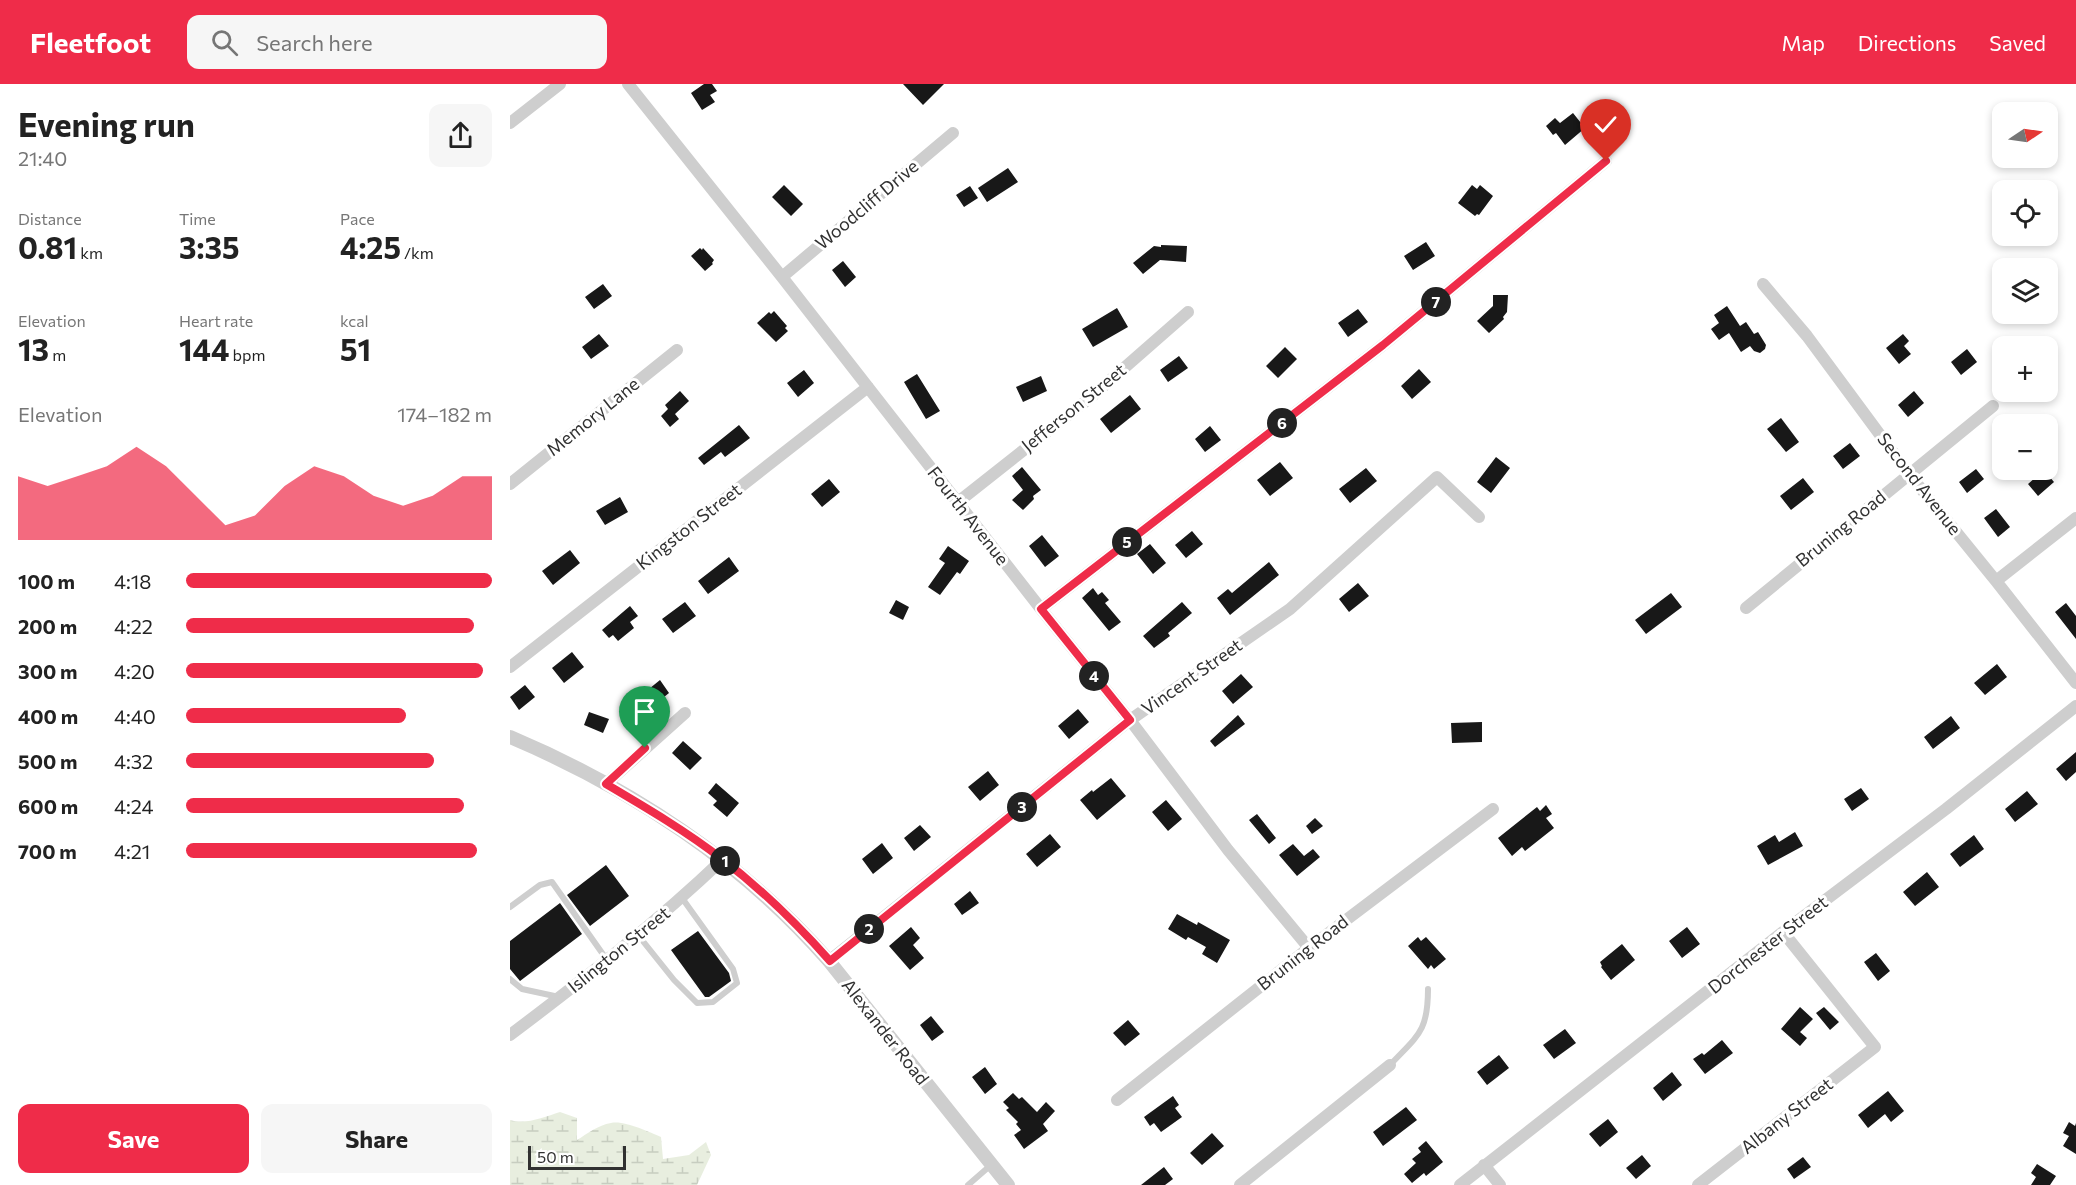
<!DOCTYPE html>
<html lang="en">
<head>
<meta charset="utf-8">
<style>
	body { margin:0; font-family:Commissioner,sans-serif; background:#f6f6f6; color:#222; height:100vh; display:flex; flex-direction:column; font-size:22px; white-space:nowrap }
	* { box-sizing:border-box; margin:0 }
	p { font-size:20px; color:#767676 }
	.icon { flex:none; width:33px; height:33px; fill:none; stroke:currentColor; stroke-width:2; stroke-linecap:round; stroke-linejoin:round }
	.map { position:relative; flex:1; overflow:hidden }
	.sheet { display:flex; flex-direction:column; background:#fff; width:510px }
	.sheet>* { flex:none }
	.needle { width:39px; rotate:77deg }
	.buttons { position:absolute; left:1482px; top:18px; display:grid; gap:12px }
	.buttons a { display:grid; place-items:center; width:66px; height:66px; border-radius:12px; background:#fff; box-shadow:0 3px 9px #0003; font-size:30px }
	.scale { position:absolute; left:18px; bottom:15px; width:98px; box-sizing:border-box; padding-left:6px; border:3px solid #313131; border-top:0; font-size:16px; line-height:21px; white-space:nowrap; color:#313131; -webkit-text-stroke:4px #fff; paint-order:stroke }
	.pin { position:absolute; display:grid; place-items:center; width:51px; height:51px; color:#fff; margin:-62px -26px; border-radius:50% 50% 50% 0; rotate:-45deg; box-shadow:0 0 6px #0007 }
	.pin .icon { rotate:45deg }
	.km { position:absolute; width:30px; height:30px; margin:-15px; border-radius:50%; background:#222; color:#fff; font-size:16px; line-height:30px; text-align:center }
	.round { display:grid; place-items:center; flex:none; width:63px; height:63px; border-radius:12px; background:#f6f6f6 }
	.summary { display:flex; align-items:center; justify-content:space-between; height:102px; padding:0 18px }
	h1 { font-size:33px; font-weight:700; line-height:45px }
	.metrics { display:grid; grid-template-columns:repeat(3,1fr); gap:9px; height:102px; padding:6px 18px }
	.metrics div { display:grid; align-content:center }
	.metrics b { font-size:30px; font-weight:700 }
	.metrics small { font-size:16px; font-weight:400 }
	.metrics p { font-size:16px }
	.chart { height:168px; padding:12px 18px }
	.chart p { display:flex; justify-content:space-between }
	.chart svg { width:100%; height:108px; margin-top:6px; fill:#ef2c49; opacity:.7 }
	.action { display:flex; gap:12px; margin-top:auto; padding:12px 18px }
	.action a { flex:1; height:69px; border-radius:12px; background:#ef2c49; color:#fff; font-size:24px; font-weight:700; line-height:69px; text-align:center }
	.action a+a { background:#f6f6f6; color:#222 }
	ul { padding:0 18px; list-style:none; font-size:20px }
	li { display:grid; grid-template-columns:96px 72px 1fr; align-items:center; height:45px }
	li i { height:15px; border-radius:8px; background:#ef2c49 }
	header { display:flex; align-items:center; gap:36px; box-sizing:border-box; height:84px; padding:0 30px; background:#ef2c49; color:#fff }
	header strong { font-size:28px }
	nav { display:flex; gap:33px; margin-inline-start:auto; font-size:21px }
	.search { width:420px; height:54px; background:#f6f6f6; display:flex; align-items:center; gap:15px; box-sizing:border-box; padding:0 21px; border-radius:12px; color:#767676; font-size:22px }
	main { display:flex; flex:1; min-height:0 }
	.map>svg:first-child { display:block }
</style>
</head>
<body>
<header>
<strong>Fleetfoot</strong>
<div class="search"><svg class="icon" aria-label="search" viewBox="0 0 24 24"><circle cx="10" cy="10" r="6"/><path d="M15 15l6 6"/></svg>Search here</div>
<nav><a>Map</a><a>Directions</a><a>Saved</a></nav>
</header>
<main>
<section class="sheet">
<div class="summary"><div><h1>Evening run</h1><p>21:40</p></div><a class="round"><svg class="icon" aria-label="share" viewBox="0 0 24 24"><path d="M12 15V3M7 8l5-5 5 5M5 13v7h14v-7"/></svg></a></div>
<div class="metrics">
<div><p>Distance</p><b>0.81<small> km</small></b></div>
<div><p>Time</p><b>3:35</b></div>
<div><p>Pace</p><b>4:25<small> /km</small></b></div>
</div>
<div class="metrics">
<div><p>Elevation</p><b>13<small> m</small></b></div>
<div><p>Heart rate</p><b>144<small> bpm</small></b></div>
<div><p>kcal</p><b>51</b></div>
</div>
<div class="chart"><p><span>Elevation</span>174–182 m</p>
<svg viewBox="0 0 160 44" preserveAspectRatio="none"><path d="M0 44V18L10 22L20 18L30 14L40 6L50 14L60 26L70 38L80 34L90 22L100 14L110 18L120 26L130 30L140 26L150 18L160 18V44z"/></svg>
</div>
<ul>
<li><b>100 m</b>4:18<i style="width:100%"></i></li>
<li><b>200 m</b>4:22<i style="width:94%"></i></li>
<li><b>300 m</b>4:20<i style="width:97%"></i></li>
<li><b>400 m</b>4:40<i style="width:72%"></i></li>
<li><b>500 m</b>4:32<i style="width:81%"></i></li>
<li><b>600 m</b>4:24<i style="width:91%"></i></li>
<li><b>700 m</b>4:21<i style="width:95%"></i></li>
</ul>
<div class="action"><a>Save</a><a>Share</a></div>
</section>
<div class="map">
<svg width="1566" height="1101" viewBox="0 0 1566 1101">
	<defs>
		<pattern id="wetland-marsh" width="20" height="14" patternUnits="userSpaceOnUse" patternTransform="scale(1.5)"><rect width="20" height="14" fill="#e8eedf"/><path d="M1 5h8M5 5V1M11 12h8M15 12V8" fill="none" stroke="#c7cdc0"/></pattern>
	</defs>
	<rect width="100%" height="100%" fill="#fff"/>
	<path fill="url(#wetland-marsh)" d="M50,1028L67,1034V1056C77,1050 88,1041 101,1039C114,1036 139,1048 151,1053L153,1075L179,1071L196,1058L201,1071L187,1101H0V1036C16,1041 34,1033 50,1028Z"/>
	<path fill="#181818" d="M194,0H202L207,7L200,11L205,18L192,26L181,9Z
		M393,0H434L413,21Z
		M1063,29L1075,44L1055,61L1046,49L1043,51L1036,42L1045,34L1050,39Z
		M498,84L508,98L477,118L468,104Z
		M274,101L293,120L281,132L262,113Z
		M962,101L967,105L970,101L983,112L969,131L967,130L965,132L948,119Z
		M460,102L468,114L454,123L446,111Z
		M916,158L925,172L903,186L894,172Z
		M651,161L677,162L676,178L650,176L633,190L623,179L644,162L651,163Z
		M190,164L192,166L193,164L204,176L202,179L203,180L195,187L181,172Z
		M333,177L346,193L335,203L322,186Z
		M93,200L102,212L84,225L75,213Z
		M983,211H998L997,228L993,233L994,235L979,249L967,237L983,222Z
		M1217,222L1230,242L1236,238L1244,250L1248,248L1256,261L1255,265L1250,269L1244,267L1240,262L1231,268L1219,249L1209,256L1201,245L1209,239L1204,231Z
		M607,224L618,243L583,263L572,245Z
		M848,225L858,238L838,253L828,239Z
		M264,227L277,242L275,244L278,247L266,258L247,239L259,228L261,230Z
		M89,250L99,262L81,275L72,263Z
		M1393,250L1399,257L1394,262L1401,270L1389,280L1376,264Z
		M775,263L787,275L768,294L756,282Z
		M1457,265L1467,278L1451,291L1441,278Z
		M669,272L678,284L658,298L650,286Z
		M909,285L921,298L902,315L891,302Z
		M294,286L304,299L288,313L277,299Z
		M407,290L430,327L416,335L394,298Z
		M531,292L537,307L513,318L506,303Z
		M170,307L179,317L165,330L169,335L160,343L151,332L158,325L155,321Z
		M1404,307L1414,319L1398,333L1388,321Z
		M620,311L631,325L601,349L590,335Z
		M1271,334L1289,358L1276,368L1257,345Z
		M229,341L240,354L215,373L211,368L194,381L188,374Z
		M700,342L711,356L695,368L685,355Z
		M1340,359L1350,372L1333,385L1323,372Z
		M986,373L1000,384L981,409L967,398Z
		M770,378L783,394L760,412L747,396Z
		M512,383L531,406L523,412L524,415L513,426L502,416L513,406L502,392Z
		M856,384L867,397L840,419L829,405Z
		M1466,385L1474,395L1457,409L1449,398Z
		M1534,386L1544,398L1528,412L1518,400Z
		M1293,394L1304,408L1281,426L1270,412Z
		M319,395L330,408L312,423L301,410Z
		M110,413L118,428L95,441L86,427Z
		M1486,425L1500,443L1488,453L1474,434Z
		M682,447L693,460L676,474L665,461Z
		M532,451L549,472L535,483L519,462Z
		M640,460L656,479L643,490L627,470Z
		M438,462L459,477L450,490L447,488L430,511L418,503L435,479L429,475Z
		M60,466L70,479L43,501L32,487Z
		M219,473L229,487L198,510L188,497Z
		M759,478L769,491L720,531L707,514L718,505L722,509Z
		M848,499L859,512L839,528L829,515Z
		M583,504L588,511L592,508L599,516L595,519L611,538L599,547L572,514Z
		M1161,509L1172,523L1136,550L1125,536Z
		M386,516L399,523L393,536L379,529Z
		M175,518L186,532L163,549L152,535Z
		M672,518L682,529L658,549L660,552L644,564L633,552Z
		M1556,519L1566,532V555L1545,528Z
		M120,522L128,532L120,538L124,544L108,557L103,551L99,554L92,546Z
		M62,568L74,583L54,599L42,584Z
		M1487,580L1497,593L1475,611L1464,599Z
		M731,590L743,603L723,620L712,607Z
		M150,596L159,609L144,621L134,609Z
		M15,601L25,613L9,626L0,613Z
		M568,625L579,638L559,655L548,642Z
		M79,628L99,635L93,649L74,641Z
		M728,631L735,640L705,663L700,657Z
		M1441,632L1450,644L1423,665L1414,653Z
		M972,638V658L942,659L941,639Z
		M173,657L192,674L180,686L162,669Z
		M1566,668V688L1556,697L1546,685Z
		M478,687L489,701L470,717L458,703Z
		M601,694L616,712L587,736L570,716L582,706L583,708Z
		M206,699L229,719L217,733L203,721L207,717L198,709Z
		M1351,704L1359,715L1342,727L1334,715Z
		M1517,707L1528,720L1505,738L1495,725Z
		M656,716L672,735L658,747L642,728Z
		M1036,721L1042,730L1036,734L1044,744L1015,767L1012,763L1002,772L988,754L1027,723L1030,727Z
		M747,730L766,754L759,760L739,736Z
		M805,734L813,742L802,750L796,742Z
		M410,741L421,753L404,767L394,754Z
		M1285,748L1293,762L1258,781L1247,762L1265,751L1269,758Z
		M540,750L551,763L527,783L516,770Z
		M1464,751L1474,765L1450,783L1440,770Z
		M372,759L383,774L363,790L352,775Z
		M783,760L794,772L803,765L810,773L787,792L769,771Z
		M96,781L119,812L80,842L57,811Z
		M1417,788L1429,803L1405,822L1393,808Z
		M460,807L469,819L452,831L444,820Z
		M50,819L72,850L10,897L0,885V857Z
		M667,830L687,841L688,838L720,856L707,879L692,870L696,863L678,853L676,856L658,845Z
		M401,843L410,854L403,861L414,874L400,886L379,862Z
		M1177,843L1190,860L1172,874L1159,857Z
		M188,847L219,889L221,897L199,913H195L161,866Z
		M908,853L911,857L916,853L936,875L924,885L921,881L918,885L898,862Z
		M1112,860L1125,876L1101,896L1091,883L1092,882L1090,878Z
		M1366,869L1380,887L1368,897L1354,878Z
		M1290,923L1303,935L1290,948L1297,954L1290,962L1271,945Z
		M1314,923L1329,938L1320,946L1306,929Z
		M421,932L434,948L422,957L410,941Z
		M618,936L630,950L615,962L603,949Z
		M1055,945L1066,959L1044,975L1033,961Z
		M1212,956L1223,969L1195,990L1183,975L1192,969L1194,971Z
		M989,971L999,984L977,1001L967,988Z
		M475,983L487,1000L475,1010L462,993Z
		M1162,988L1172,1001L1153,1017L1143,1004Z
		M1378,1007L1394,1027L1381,1038L1375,1030L1358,1044L1348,1031Z
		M503,1009L509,1015L512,1013L527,1028L536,1018L545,1027L533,1040L538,1047L514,1065L504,1051L511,1046L506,1040L508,1038L496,1026L499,1024L493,1018Z
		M663,1012L669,1021L665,1024L672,1033L651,1048L644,1039L640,1042L634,1033Z
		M896,1023L907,1036L873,1062L863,1048Z
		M1098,1035L1108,1048L1090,1063L1079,1050Z
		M1559,1038L1565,1042L1566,1039V1070L1553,1062L1559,1052L1553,1049Z
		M702,1049L714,1062L692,1081L680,1069Z
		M916,1057L933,1078L916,1092L914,1089L902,1099L894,1090L906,1079L902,1075L911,1068L908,1064Z
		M1132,1071L1141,1082L1126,1095L1116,1084Z
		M1293,1073L1301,1083L1284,1095L1277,1085Z
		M1527,1080L1546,1092L1540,1101H1521L1526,1093L1521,1089Z
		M654,1083L663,1095L655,1101H631Z"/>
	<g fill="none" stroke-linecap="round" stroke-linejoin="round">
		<path stroke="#cecece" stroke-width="6" d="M0,823L30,801L42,798L97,876
			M128,851L164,896L187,919L203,918L227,899L223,885L172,814
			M0,895L12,905L49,913
			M880,981C908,951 918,948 918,905
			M458,1101L481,1081"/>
		<path stroke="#cecece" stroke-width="12" d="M118,0L272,193L531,525L620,636L718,766L799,864
			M0,39L50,0
			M272,193L443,49
			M1253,200L1297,252L1399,390L1486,497L1566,599
			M0,400L167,266
			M448,418L581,313L678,228
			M1486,497L1566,434
			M1236,524L1483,322
			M531,525L873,261L1096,77
			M0,583L358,303
			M96,700L175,629
			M319,877L620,636L780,525L927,393L969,433
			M0,951C73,896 146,839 213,775
			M607,1016L799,864L983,725
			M974,1081L990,1101
			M730,1101L880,981
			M950,1101L1273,848L1436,725L1566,622
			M1188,1101L1365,963L1273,848"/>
		<path stroke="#cecece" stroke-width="14" d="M0,653C121,704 233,778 319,877L498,1101"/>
	</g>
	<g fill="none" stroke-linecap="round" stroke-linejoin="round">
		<g stroke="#fff" stroke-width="12">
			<path id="route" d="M135,664L96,700C135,723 176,747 212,775C250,804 288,841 320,877L620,636L531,525L873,261L1096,77"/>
		</g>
		<use href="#route" stroke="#ef2c49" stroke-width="8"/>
	</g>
	<g text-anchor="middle" stroke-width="6" stroke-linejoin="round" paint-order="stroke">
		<g font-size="18" fill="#313131" stroke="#fff">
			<text transform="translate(357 121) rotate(-40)" y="6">Woodcliff Drive</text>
			<text transform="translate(564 324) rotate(-39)" y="6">Jefferson Street</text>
			<text transform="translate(83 333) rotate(-39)" y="6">Memory Lane</text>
			<text transform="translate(1409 400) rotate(52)" y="6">Second Avenue</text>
			<text transform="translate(458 432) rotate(52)" y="6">Fourth Avenue</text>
			<text transform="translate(179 443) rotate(-38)" y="6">Kingston Street</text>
			<text transform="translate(1331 445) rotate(-39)" y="6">Bruning Road</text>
			<text transform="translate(682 593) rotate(-35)" y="6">Vincent Street</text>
			<text transform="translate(1258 861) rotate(-38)" y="6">Dorchester Street</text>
			<text transform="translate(109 866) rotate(-39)" y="6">Islington Street</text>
			<text transform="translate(793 869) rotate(-38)" y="6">Bruning Road</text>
			<text transform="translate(375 948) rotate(52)" y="6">Alexander Road</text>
			<text transform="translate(1277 1032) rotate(-38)" y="6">Albany Street</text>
		</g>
	</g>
</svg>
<div class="buttons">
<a><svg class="needle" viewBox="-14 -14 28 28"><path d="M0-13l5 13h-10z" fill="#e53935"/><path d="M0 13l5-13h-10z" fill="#767676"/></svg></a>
<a><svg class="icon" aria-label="locate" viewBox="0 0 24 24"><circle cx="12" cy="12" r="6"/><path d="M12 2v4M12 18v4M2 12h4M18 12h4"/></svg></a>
<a><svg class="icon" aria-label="layers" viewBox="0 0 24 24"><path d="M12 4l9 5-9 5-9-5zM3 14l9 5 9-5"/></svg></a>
<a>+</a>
<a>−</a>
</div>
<div class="scale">50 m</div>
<div class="pin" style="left:135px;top:664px;background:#1e9e55"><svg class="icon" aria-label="arrive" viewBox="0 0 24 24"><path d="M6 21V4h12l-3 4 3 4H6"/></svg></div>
<div class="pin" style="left:1096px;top:77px;background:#d93025"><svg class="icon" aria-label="check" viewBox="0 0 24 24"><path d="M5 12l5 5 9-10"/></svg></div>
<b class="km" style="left:215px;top:777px">1</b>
<b class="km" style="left:359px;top:845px">2</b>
<b class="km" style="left:512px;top:723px">3</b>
<b class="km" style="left:584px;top:592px">4</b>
<b class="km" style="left:617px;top:458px">5</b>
<b class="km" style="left:772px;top:339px">6</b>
<b class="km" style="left:926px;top:218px">7</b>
</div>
</main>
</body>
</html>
